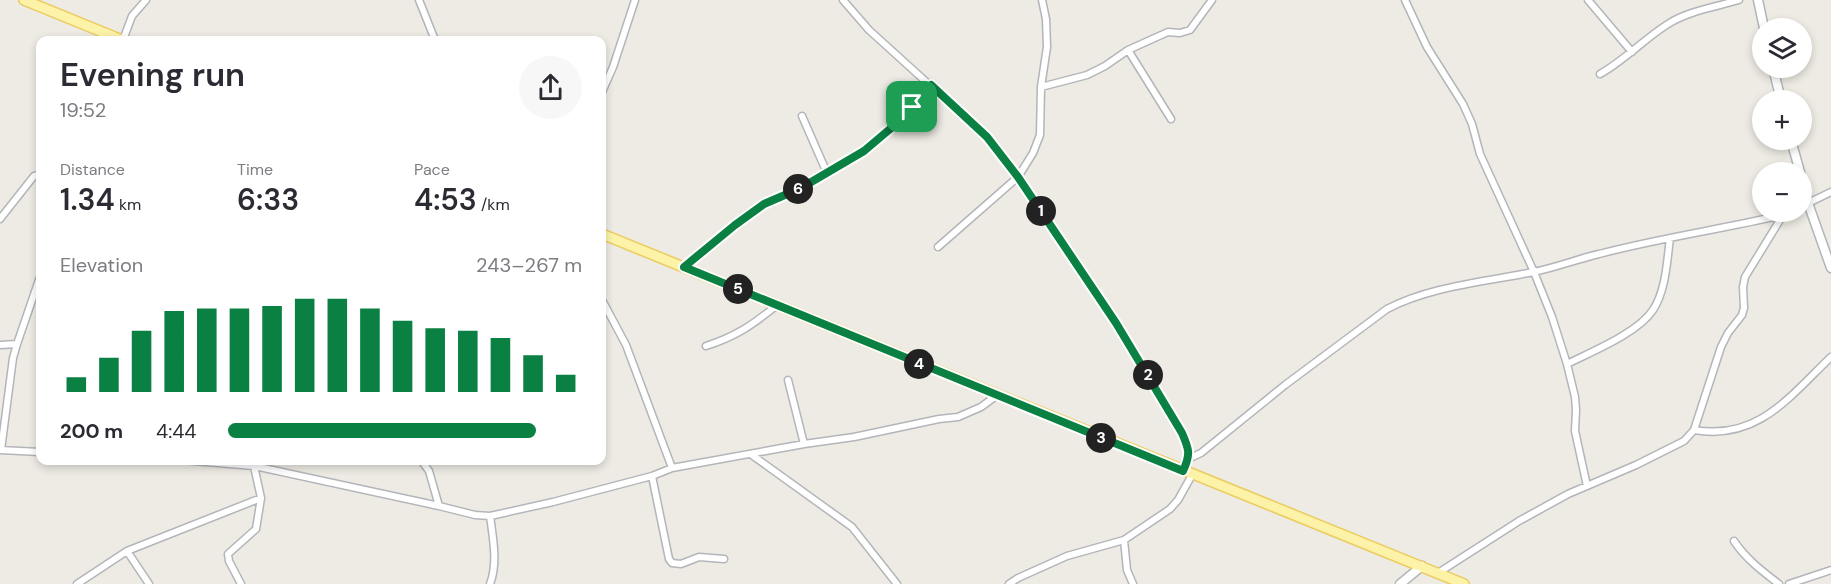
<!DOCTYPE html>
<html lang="en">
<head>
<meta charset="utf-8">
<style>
	body { margin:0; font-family:"DM Sans",sans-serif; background:#f7f7f7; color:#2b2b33; height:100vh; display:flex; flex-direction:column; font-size:22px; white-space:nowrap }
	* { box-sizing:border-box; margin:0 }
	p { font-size:20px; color:#7c7c81 }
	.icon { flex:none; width:33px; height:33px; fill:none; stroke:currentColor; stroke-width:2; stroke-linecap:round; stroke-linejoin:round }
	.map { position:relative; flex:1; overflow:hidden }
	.drawer { position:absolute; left:36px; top:36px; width:570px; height:429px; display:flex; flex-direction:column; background:#fff; border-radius:12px; box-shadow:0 3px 9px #0003 }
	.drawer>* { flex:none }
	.fabs { position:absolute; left:1752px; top:18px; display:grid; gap:12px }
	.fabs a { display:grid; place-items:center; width:60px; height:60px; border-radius:50%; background:#fff; box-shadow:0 3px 9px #0003; font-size:30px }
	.pin { position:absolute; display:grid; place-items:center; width:51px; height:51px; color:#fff; margin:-26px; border-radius:12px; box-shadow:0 3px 9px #0006 }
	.km { position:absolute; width:30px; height:30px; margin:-15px; border-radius:50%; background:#222; color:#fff; font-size:16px; line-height:30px; text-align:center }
	.round { display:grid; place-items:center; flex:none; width:63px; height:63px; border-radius:32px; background:#f7f7f7 }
	.summary { display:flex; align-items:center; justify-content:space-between; height:102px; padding:0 24px }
	h1 { font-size:33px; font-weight:600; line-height:45px }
	.stats { display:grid; grid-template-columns:repeat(3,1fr); gap:9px; height:102px; padding:6px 24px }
	.stats div { display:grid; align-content:center }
	.stats b { font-size:30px; font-weight:600 }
	.stats small { font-size:16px; font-weight:400 }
	.stats p { font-size:16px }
	.chart { height:168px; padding:12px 24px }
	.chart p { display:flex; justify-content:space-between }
	.chart svg { width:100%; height:108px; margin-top:6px; stroke:#0b8043; stroke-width:6 }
	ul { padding:0 24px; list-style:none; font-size:20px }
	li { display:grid; grid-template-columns:96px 72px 1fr; align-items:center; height:45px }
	li i { height:15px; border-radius:8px; background:#0b8043 }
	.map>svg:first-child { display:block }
</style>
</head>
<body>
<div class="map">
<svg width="1831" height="584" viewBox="0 0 1831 584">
	<rect width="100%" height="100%" fill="#edebe3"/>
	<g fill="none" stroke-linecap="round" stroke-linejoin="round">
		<g stroke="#b3b5ba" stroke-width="9">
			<path id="street" d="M419,0L435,40
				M843,0L869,30L987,137L1018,177L1117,323L1182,433C1189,449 1191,454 1183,471
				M1405,0L1427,47L1463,104L1472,124L1480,154L1534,272L1552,317L1567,364L1575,397L1576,410L1575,431L1587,486
				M1588,0L1632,52
				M123,40L132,16L146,0
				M1128,50L1171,119
				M1600,74C1625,60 1644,39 1668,24C1688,11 1716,7 1739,0
				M1041,87L1087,75L1105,66L1128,50L1168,32L1180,33L1190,30L1212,0
				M602,92L613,67L635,0
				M802,116L827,173
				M1802,206L1831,192
				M0,219L34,176L40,174
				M938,247L1018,177L1033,153L1040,135L1041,87L1047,47L1046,19L1042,0
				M684,267L735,225L764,204L801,188L864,151L890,129L931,85
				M602,300L626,345L672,468
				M0,345L17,344
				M706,346C737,336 752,325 776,306
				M1567,364C1591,352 1638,333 1653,310C1666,290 1667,261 1670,238
				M788,380L804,444
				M1694,430C1758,441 1790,396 1831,357
				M0,450L40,452
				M1,450L13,358L17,344L40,277
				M752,455L852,527L897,584
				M1188,459L1201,453L1285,385L1387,309C1431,286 1485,282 1533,272C1555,268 1577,259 1599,254C1660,238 1722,229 1783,215L1790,212
				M181,460L254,466L439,506L475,515L490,516L553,502L652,476L672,468L804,444L854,437L939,419L958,417L981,407L996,396
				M421,460L429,471L439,506
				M652,476L669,559L672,563L681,564L699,557L724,559
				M490,516C493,538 498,563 490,584
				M1124,540L1127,570L1133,584
				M1734,541C1746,559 1762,571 1779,584
				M127,551L149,584
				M1438,573L1519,521L1568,494L1636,465L1684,441L1694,430L1721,347L1728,333L1742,315L1744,308L1743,287L1745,277L1783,215
				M77,584L127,551L261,498
				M241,584L229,561L228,554L256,529L261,498L254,466
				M1009,584L1018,578L1067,556L1124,540L1170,509L1178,500L1192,475
				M1789,584L1831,570"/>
		</g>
		<g stroke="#b2b5ba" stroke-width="11">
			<path id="secondary" d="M1758,0L1764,28
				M1773,68L1781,100
				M1791,140L1800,172
				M1802,180L1808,203L1831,268
				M1400,584L1422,566"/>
		</g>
		<g stroke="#eccb5d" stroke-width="12">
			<path id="primary" d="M24,0L122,40
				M602,234L1464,584"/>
		</g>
		<use href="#street" stroke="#fff" stroke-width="6"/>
		<use href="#secondary" stroke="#fff" stroke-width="8"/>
		<use href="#primary" stroke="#fcf3a9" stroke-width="9"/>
	</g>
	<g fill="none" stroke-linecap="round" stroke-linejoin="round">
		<g stroke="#fff" stroke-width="12">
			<path id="route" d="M931,85L987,137L1018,177L1116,323L1182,433C1189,449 1191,454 1183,471L684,267L735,225L764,204L801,188L864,151L890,129Z"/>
		</g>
		<use href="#route" stroke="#0b8043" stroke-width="8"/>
	</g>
</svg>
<div class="fabs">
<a><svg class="icon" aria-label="layers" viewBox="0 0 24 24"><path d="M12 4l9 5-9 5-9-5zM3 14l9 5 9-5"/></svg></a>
<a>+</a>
<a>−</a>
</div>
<div class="pin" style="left:912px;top:107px;background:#1e9e55"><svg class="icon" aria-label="arrive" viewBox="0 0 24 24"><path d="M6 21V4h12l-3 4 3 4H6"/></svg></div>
<b class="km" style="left:1041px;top:211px">1</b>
<b class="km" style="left:1148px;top:375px">2</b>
<b class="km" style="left:1101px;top:438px">3</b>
<b class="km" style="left:919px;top:364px">4</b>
<b class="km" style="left:738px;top:289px">5</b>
<b class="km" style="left:798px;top:189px">6</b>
<section class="drawer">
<div class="summary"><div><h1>Evening run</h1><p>19:52</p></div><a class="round"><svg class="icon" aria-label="share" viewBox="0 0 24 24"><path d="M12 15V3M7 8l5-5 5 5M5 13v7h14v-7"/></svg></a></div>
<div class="stats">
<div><p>Distance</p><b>1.34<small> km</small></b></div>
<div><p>Time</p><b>6:33</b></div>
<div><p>Pace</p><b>4:53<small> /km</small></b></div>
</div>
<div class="chart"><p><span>Elevation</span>243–267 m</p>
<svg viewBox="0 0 160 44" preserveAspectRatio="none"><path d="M5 44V38M15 44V30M25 44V19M35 44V11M45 44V10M55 44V10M65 44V9M75 44V6M85 44V6M95 44V10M105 44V15M115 44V18M125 44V19M135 44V22M145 44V29M155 44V37"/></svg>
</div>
<ul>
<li><b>200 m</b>4:44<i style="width:87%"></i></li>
</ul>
</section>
</div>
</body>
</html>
